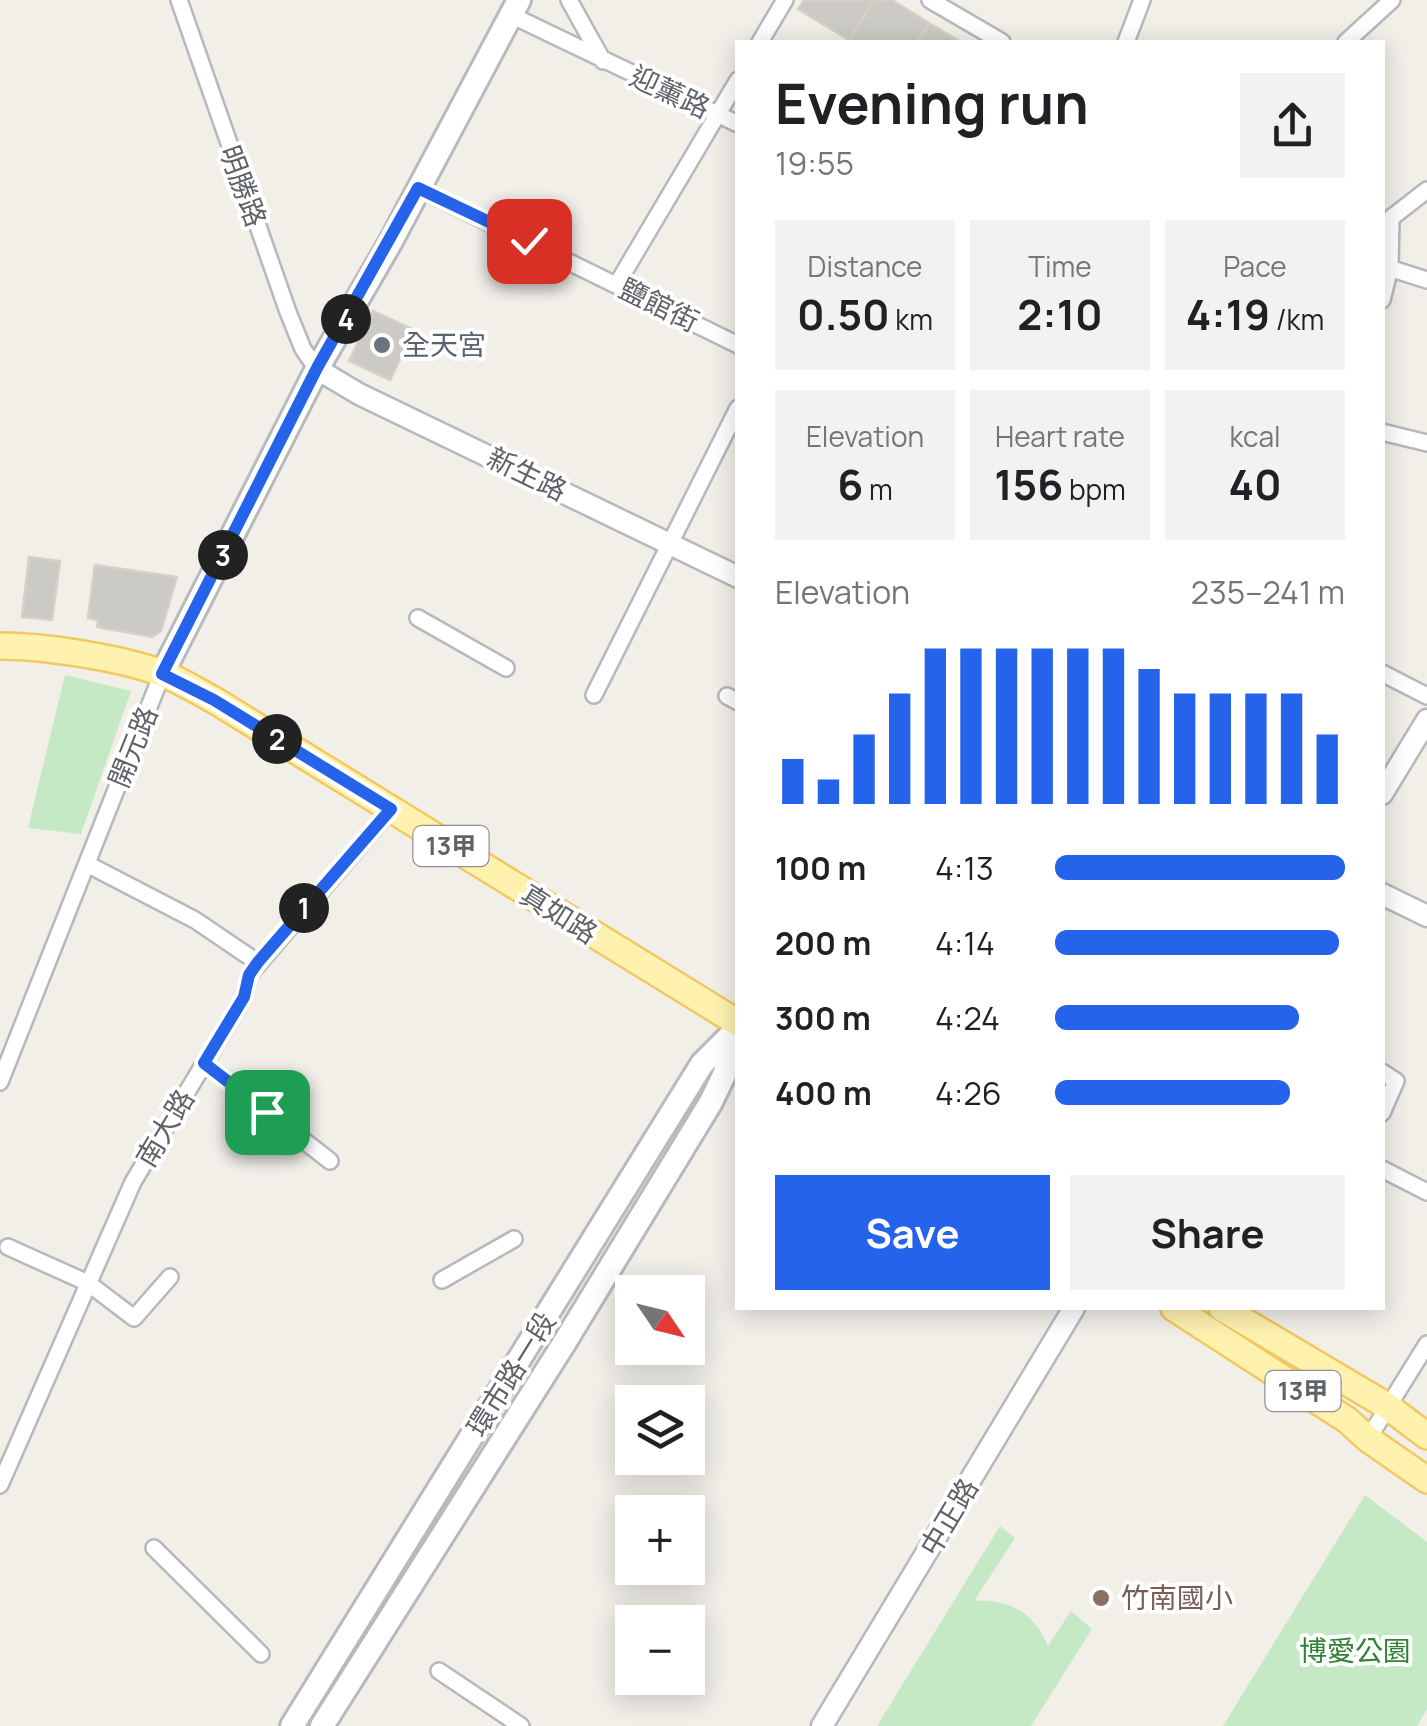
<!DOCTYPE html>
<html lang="en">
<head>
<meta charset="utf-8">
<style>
	body { margin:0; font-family:Manrope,"Noto Sans TC",sans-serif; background:#f2f2f2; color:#202124; height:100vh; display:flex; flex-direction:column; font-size:38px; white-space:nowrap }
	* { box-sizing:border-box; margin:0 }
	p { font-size:32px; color:#757577 }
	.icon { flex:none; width:55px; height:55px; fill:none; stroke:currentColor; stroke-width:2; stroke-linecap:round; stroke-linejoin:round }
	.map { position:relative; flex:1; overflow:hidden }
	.details { position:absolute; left:735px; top:40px; width:650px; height:1270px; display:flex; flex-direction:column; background:#fff; border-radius:0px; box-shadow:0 5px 25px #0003 }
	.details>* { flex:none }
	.needle { width:65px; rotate:125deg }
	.buttons { position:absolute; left:615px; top:1275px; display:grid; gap:20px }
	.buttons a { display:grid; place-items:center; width:90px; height:90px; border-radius:0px; background:#fff; box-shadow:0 5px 25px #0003; font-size:50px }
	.pin { position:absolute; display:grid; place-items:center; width:85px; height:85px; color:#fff; margin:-42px; border-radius:20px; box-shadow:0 5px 15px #0006 }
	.km { position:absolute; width:50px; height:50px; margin:-25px; border-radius:50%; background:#222; color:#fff; font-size:28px; line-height:50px; text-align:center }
	.round { display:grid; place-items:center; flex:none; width:105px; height:105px; border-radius:0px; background:#f2f2f2 }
	.summary { display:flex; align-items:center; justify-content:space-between; height:170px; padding:0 40px }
	h1 { font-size:55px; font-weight:700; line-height:75px }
	.stats { display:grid; grid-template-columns:repeat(3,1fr); gap:15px; height:170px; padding:10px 40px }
	.stats div { display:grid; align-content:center; border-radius:0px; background:#f2f2f2; text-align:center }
	.stats b { font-size:42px; font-weight:700 }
	.stats small { font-size:28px; font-weight:400 }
	.stats p { font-size:28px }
	.chart { height:280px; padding:20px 40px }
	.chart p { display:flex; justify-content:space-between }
	.chart svg { width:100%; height:180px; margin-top:10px; stroke:#2563eb; stroke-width:6 }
	.primary-button { display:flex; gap:20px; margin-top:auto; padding:20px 40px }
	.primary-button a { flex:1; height:115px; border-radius:0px; background:#2563eb; color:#fff; font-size:40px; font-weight:700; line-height:115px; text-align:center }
	.primary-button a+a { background:#f2f2f2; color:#202124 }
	ul { padding:0 40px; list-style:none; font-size:32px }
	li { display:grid; grid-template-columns:160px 120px 1fr; align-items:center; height:75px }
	li i { height:25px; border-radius:12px; background:#2563eb }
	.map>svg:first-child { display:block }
</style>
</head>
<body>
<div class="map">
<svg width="1427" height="1726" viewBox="0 0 1427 1726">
	<rect width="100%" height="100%" fill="#f1efe8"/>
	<path fill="#c5e8c5" d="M65,675L131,691L81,834L28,828Z
		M1365,1495L1427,1542V1709L1417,1726H1223Z
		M1000,1526L1015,1538L974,1601C1009,1598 1034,1613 1048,1646L1071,1611L1092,1629L1031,1726H877Z"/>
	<path fill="#cccac5" stroke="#d6d1c6" stroke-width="2.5" d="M804,0H874L849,40L798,9Z
		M874,0H892L929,23L917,42L849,40Z
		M929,23L961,42H917Z
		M373,311L414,330L390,380L349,361Z
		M29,557L60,561L52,620L22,617Z
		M95,565L177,577L161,631L152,637L97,627L98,620L88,618Z"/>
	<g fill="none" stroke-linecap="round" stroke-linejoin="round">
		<g stroke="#b5b8bc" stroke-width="20">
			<path id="minor" d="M179,0L288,312L303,349L317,369
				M569,0L603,61
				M930,0L1002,42
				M511,15L738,124
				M760,42L785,0
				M1126,42L1142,0
				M1346,42L1392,0
				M418,188L738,345
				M1383,266L1427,280
				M617,284L738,80
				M1382,300L1390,268L1391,218L1427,190
				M1382,432L1427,443
				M418,618L506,668
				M1382,673L1427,696
				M594,695L738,408
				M727,696L738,702
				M87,864L195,920L257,962
				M204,1063L330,1161
				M1382,1072L1396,1081L1382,1113
				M0,1082L162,674
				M1382,1169L1427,1192
				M8,1247L88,1283L134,1318L170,1277
				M442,1280L514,1239
				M1368,1439L1427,1344
				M0,1485L133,1182L244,997L249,975L391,809
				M154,1548L261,1654
				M439,1671L521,1726"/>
		</g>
		<g stroke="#b5b8bc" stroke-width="25">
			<path id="tertiary" d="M317,369L359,394L738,577
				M1382,794L1427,720
				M1382,894L1427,916
				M822,1726L1074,1308"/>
		</g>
		<g stroke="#b6babf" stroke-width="28">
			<path id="secondary" d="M162,674L317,369L390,243L519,0
				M292,1726L702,1064L738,1028
				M322,1726L563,1345L711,1102L724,1075L738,1034"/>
		</g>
		<g stroke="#f2c960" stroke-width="30">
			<path id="primary" d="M0,646C44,646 123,658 164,674C181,681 197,691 214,700L738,1023
				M1174,1308L1347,1420L1368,1439L1427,1480
				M1222,1308L1387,1406L1427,1436"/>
		</g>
		<use href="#minor" stroke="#fff" stroke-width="15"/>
		<use href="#tertiary" stroke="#fff" stroke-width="20"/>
		<use href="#secondary" stroke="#fff" stroke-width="22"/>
		<use href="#primary" stroke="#fff2af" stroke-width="25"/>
	</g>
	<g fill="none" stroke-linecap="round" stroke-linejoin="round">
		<g stroke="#fff" stroke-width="20">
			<path id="route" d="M267,1112L204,1063L244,997L249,975L258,962L391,809L214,700L162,674L317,368L418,188L529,241"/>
		</g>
		<use href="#route" stroke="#2563eb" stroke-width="12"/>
	</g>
	<circle fill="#6b7280" stroke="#fff" stroke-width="4" cx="382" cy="345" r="10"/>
	<circle fill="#8d6e63" stroke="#fff" stroke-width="4" cx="1101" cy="1598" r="10"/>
	<g text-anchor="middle" stroke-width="8" stroke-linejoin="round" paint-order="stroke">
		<g fill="#fff" stroke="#8f9295" stroke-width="2.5">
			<rect x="413.5" y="826" width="75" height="40" rx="8"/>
			<rect x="1265.5" y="1371" width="75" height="40" rx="8"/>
		</g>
		<g font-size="25" font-weight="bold" fill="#5f6368">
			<text x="451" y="855">13甲</text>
			<text x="1303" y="1400">13甲</text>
		</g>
		<g font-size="28" fill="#5f6368" stroke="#fff">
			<text transform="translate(670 92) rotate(25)" y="10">迎薰路</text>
			<text transform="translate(243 186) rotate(70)" y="10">明勝路</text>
			<text transform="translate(659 305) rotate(26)" y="10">鹽館街</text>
			<text transform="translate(527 474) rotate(26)" y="10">新生路</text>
			<text transform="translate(133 747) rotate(-68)" y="10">開元路</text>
			<text transform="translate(559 914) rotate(32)" y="10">真如路</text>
			<text transform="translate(165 1128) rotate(-59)" y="10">南大路</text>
			<text transform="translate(511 1374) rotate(-58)" y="10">環市路一段</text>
			<text transform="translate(949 1517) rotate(-59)" y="10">中正路</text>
		</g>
		<g font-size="28" fill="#5b616d" stroke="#fff" text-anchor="start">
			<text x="402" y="355">全天宮</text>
		</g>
		<g font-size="28" fill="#785e54" stroke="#fff" text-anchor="start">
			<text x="1121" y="1608">竹南國小</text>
		</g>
		<g font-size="28" fill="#348238" stroke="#fff">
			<text x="1355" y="1661">博愛公園</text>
		</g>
	</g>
</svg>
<div class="buttons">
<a><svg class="needle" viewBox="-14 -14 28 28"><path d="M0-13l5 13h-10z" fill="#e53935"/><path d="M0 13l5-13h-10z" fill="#757577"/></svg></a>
<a><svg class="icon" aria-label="layers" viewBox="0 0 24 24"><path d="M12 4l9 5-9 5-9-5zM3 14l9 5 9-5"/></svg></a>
<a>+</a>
<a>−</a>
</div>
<div class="pin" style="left:267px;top:1112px;background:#1e9e55"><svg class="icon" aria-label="arrive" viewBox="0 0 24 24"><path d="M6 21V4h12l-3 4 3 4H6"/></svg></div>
<div class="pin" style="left:529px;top:241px;background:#d93025"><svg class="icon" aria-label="check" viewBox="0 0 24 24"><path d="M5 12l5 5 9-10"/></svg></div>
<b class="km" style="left:304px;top:908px">1</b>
<b class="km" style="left:277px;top:739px">2</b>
<b class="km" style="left:223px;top:555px">3</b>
<b class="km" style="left:346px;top:319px">4</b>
<section class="details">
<div class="summary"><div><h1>Evening run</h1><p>19:55</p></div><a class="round"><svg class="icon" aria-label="share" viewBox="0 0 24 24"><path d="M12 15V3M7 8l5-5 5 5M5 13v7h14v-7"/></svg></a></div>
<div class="stats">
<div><p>Distance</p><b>0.50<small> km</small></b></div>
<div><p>Time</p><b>2:10</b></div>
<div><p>Pace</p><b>4:19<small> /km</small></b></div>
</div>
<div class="stats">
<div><p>Elevation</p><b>6<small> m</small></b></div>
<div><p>Heart rate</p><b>156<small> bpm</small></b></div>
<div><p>kcal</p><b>40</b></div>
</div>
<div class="chart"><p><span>Elevation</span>235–241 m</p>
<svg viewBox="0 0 160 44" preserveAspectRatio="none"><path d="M5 44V33M15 44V38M25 44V27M35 44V17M45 44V6M55 44V6M65 44V6M75 44V6M85 44V6M95 44V6M105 44V11M115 44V17M125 44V17M135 44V17M145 44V17M155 44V27"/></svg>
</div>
<ul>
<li><b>100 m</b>4:13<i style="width:100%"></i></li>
<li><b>200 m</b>4:14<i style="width:98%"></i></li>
<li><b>300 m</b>4:24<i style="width:84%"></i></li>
<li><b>400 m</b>4:26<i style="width:81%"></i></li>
</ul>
<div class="primary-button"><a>Save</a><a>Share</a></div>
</section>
</div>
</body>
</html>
